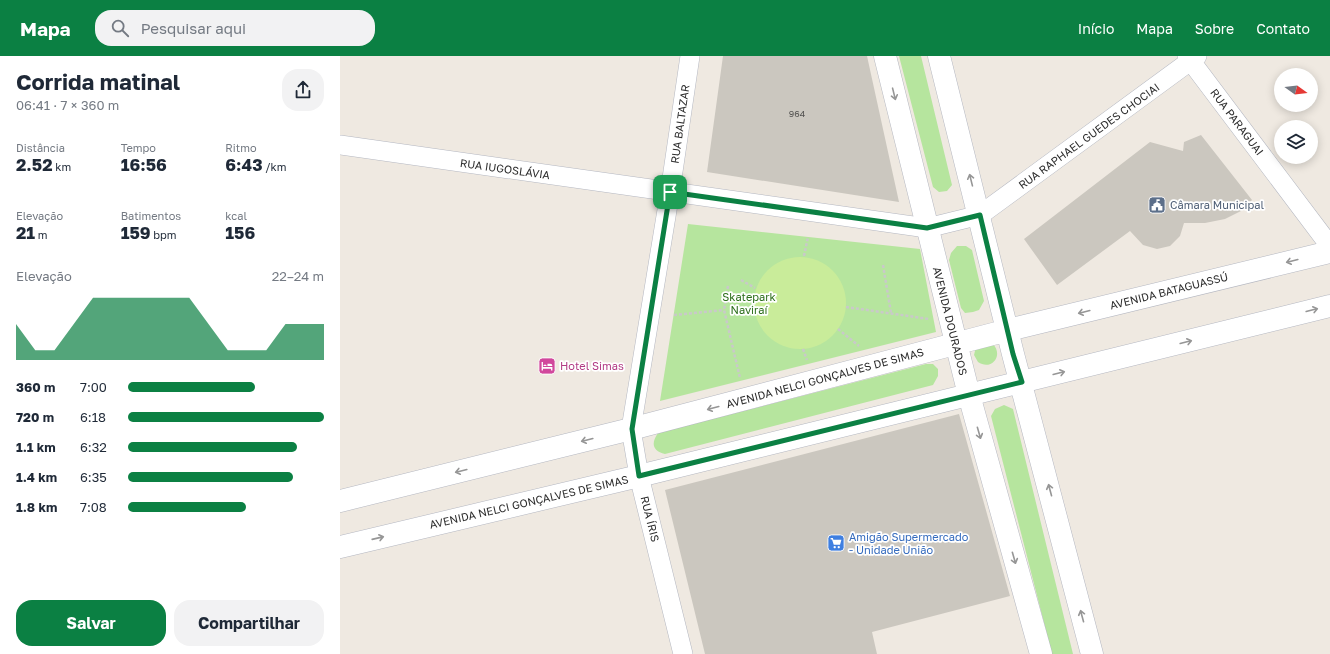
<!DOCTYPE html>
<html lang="pt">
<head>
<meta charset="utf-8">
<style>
	body { margin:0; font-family:"Golos Text",sans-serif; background:#f2f2f3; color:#1f2937; height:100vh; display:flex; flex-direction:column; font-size:15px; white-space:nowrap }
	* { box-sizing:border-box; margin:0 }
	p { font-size:13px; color:#747a83 }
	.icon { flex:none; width:22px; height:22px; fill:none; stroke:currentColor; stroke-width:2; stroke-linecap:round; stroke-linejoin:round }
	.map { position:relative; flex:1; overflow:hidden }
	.drawer { display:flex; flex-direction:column; background:#fff; width:340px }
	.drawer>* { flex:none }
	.needle { width:26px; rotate:105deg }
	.fabs { position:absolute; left:934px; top:12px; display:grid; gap:8px }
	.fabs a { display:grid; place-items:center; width:44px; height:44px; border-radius:50%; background:#fff; box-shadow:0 2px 10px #0003; font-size:20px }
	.pin { position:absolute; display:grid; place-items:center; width:34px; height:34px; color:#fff; margin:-17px; border-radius:8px; box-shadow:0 2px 6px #0006 }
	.round { display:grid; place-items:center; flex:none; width:42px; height:42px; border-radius:16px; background:#f2f2f3 }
	.head { display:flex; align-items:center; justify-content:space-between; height:68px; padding:0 16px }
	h1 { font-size:22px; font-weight:700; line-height:30px }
	.stats { display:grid; grid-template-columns:repeat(3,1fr); gap:6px; height:68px; padding:4px 16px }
	.stats div { display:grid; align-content:center }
	.stats b { font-size:17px; font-weight:700 }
	.stats small { font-size:11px; font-weight:400 }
	.stats p { font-size:11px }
	.chart { height:112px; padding:8px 16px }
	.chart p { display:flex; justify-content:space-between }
	.chart svg { width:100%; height:72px; margin-top:4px; fill:#0b8043; opacity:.7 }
	.action { display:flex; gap:8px; margin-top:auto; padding:8px 16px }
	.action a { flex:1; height:46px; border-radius:16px; background:#0b8043; color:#fff; font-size:16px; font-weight:700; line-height:46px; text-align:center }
	.action a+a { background:#f2f2f3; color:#1f2937 }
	ul { padding:0 16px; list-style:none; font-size:13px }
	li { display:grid; grid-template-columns:64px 48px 1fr; align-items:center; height:30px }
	li i { height:10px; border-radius:5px; background:#0b8043 }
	header { display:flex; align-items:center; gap:24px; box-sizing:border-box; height:56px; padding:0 20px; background:#0b8043; color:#fff }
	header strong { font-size:19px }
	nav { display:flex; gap:22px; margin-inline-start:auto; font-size:14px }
	.search { width:280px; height:36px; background:#f2f2f3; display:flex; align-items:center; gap:10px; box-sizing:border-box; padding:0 14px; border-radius:16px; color:#747a83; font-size:15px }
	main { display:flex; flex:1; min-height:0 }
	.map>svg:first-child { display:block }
</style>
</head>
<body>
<header>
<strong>Mapa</strong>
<div class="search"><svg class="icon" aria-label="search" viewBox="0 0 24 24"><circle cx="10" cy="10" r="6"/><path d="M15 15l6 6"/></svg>Pesquisar aqui</div>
<nav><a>Início</a><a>Mapa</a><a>Sobre</a><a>Contato</a></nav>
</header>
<main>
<section class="drawer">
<div class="head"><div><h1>Corrida matinal</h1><p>06:41 · 7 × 360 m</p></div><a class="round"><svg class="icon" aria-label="share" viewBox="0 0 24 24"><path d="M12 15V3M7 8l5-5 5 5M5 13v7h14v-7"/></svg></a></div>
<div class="stats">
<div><p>Distância</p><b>2.52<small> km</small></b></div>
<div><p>Tempo</p><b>16:56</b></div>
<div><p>Ritmo</p><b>6:43<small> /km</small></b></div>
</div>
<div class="stats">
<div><p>Elevação</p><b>21<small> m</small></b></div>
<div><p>Batimentos</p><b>159<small> bpm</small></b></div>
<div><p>kcal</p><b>156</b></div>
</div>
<div class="chart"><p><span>Elevação</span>22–24 m</p>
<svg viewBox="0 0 160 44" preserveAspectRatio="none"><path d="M0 44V22L10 38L20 38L30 22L40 6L50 6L60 6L70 6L80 6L90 6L100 22L110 38L120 38L130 38L140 22L150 22L160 22V44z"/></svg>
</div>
<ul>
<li><b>360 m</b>7:00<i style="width:65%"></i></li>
<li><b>720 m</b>6:18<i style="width:100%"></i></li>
<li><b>1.1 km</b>6:32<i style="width:86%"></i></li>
<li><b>1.4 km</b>6:35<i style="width:84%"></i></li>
<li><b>1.8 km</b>7:08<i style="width:60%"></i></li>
</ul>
<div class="action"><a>Salvar</a><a>Compartilhar</a></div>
</section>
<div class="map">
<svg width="990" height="598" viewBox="0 0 990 598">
	<rect width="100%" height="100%" fill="#efe9e1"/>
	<path fill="#b6e59e" d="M559,0H581L612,129L607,135L599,136L593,131Z
		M348,168L580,193L596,276L320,345Z
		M617,190H626L632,194L644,245L639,254L633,256L625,257L621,252L609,204L611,197Z
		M653,288C664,300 651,315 638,306L634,299L636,291Z
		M586,308H593L598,313V320L593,329L325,398C312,395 311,387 318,377Z
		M664,349L673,353L733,598H712L651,360L655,353Z"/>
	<path fill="#c9ec9a" d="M414 247a46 46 0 1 1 92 0a46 46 0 1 1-92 0Z"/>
	<path fill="#cbc7bf" d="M383,0H527L559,146L367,116Z
		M861,79L912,144L901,155L885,163L865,167H844L840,180L830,190L817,193L803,189L790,175L717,229L684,183L810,86L843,95L844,86Z
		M619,358L670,540L532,576L537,598H365L325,434Z"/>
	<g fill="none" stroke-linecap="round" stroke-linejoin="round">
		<g stroke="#b4b7c1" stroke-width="20">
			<path id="street" d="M847,0L990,190
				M0,89L587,172L640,159L857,0
				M343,598L299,420L291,373L330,136L350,0"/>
		</g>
		<g stroke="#b4b7c1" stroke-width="23">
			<path id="secondary" d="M545,0L629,339L701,598
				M599,0L673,298L752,598
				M0,445L291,373L668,274L990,196
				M0,491L299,420L990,250"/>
		</g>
		<path stroke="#c9c9c9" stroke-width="2.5" stroke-dasharray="3 2" stroke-linecap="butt" d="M464,200L468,181
			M543,209L551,257
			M401,224L415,232
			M388,230L384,254L400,322
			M506,251L589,263
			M334,259L384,254
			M498,273L519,290
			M463,293L467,304"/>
		<use href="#street" stroke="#fff" stroke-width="19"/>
		<use href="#secondary" stroke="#fff" stroke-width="22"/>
	</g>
	<defs><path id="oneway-shaft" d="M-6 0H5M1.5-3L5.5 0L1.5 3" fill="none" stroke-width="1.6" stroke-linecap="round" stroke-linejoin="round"/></defs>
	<g stroke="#969696">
		<use href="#oneway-shaft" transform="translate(554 38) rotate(76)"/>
		<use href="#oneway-shaft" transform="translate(631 124) rotate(-104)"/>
		<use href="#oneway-shaft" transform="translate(952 205) rotate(166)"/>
		<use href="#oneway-shaft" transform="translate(972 254) rotate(-14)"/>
		<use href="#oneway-shaft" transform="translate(744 256) rotate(166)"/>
		<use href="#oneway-shaft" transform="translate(846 286) rotate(-14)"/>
		<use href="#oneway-shaft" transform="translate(719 317) rotate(-14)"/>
		<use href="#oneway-shaft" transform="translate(373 352) rotate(165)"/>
		<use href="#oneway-shaft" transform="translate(639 377) rotate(74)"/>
		<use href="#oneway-shaft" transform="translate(247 384) rotate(166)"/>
		<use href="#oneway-shaft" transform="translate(121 415) rotate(166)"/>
		<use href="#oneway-shaft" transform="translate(710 434) rotate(-105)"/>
		<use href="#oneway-shaft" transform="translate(38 482) rotate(-13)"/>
		<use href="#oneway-shaft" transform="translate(674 502) rotate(74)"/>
		<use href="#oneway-shaft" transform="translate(742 560) rotate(-105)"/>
	</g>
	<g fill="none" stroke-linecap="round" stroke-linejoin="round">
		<g stroke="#fff" stroke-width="8">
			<path id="route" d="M330,136L587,172L640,159L673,298L682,326L299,420L292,373Z"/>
		</g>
		<use href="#route" stroke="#0b8043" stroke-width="5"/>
	</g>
	<defs>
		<g id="civic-square" transform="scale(0.9)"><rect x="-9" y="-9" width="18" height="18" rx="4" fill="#5c6f8a" stroke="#fff"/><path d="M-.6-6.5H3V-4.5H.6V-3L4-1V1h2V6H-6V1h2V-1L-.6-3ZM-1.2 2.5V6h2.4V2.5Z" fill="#fff"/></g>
		<g id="hotel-square" transform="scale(0.9)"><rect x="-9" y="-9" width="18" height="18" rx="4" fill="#d1479c" stroke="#fff"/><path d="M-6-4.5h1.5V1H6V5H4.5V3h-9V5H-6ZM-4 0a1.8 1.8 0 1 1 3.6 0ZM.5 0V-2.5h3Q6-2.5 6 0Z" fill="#fff"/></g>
		<g id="supermarket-square" transform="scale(0.9)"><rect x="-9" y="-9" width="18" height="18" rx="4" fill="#3f7fe0" stroke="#fff"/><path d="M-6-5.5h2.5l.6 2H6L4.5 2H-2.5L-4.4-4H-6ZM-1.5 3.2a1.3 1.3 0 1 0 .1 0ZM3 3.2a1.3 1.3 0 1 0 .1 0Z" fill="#fff"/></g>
	</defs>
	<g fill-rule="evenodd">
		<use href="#civic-square" x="817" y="149"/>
		<use href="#hotel-square" x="207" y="310"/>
		<use href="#supermarket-square" x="496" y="487"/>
	</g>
	<g text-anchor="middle" stroke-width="3.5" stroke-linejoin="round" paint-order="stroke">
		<g font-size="9" fill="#555452">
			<text x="457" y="61">964</text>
		</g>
		<g font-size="11" fill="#2e2e2e" stroke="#fff">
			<text transform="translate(897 66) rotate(53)" y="4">RUA PARAGUAI</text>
			<text transform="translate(340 68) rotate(-82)" y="4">RUA BALTAZAR</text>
			<text transform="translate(749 80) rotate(-36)" y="4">RUA RAPHAEL GUEDES CHOCIAI</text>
			<text transform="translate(165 113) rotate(8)" y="4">RUA IUGOSLÁVIA</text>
			<text transform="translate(829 235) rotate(-14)" y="4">AVENIDA BATAGUASSÚ</text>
			<text transform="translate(610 265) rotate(76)" y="4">AVENIDA DOURADOS</text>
			<text transform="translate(485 322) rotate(-15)" y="4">AVENIDA NELCI GONÇALVES DE SIMAS</text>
			<text transform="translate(189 446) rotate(-13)" y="4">AVENIDA NELCI GONÇALVES DE SIMAS</text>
			<text transform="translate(310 463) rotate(76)" y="4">RUA ÍRIS</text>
		</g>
		<g font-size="11" fill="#4e5e75" stroke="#fff" text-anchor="start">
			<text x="830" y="153">Câmara Municipal</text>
		</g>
		<g font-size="11" fill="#2c6e1b" stroke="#fff">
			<text x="409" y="245">Skatepark<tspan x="409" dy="13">Naviraí</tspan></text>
		</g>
		<g font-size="11" fill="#b23c85" stroke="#fff" text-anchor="start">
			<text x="220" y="314">Hotel Simas</text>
		</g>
		<g font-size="11" fill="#366cbe" stroke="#fff" text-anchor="start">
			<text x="509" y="485">Amigão Supermercado<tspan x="509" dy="13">- Unidade União</tspan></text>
		</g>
	</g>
</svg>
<div class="fabs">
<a><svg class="needle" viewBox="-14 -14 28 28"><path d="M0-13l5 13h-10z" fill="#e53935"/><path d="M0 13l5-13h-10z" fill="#747a83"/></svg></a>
<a><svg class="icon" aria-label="layers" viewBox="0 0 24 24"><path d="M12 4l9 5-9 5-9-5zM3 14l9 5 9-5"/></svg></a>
</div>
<div class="pin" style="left:330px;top:136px;background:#1e9e55"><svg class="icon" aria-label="arrive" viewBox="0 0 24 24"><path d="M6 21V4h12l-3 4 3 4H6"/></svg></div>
</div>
</main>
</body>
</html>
